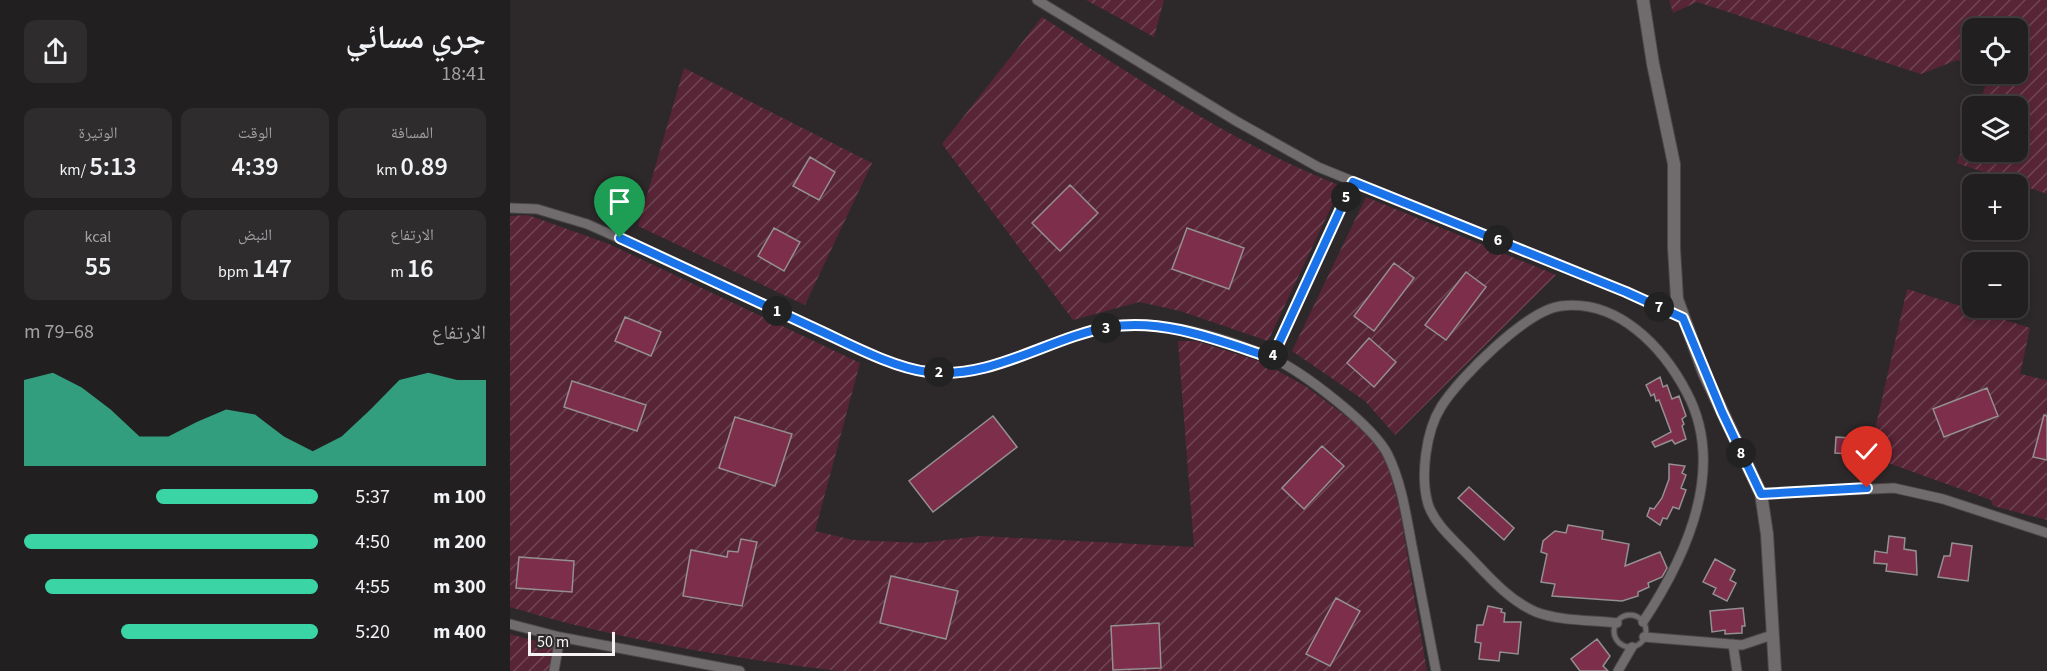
<!DOCTYPE html>
<html lang="ar">
<head>
<meta charset="utf-8">
<style>
	body { margin:0; font-family:"Source Sans 3","Noto Naskh Arabic",sans-serif; background:#2e2c2d; color:#f1f3f6; direction:rtl; height:100vh; display:flex; flex-direction:column; font-size:22px; white-space:nowrap }
	* { box-sizing:border-box; margin:0 }
	p { font-size:20px; color:#a2a2a5 }
	.icon { flex:none; width:33px; height:33px; fill:none; stroke:currentColor; stroke-width:2; stroke-linecap:round; stroke-linejoin:round }
	.map { position:relative; flex:1; overflow:hidden; direction:ltr }
	.panel { display:flex; flex-direction:column; background:#221f20; width:510px }
	.panel>* { flex:none }
	.tools { position:absolute; left:1452px; top:18px; display:grid; gap:12px }
	.tools a { display:grid; place-items:center; width:66px; height:66px; border-radius:12px; background:#221f20; box-shadow:0 3px 9px #0003,0 0 0 2px #3f3d3e; font-size:30px }
	.scale { position:absolute; left:18px; bottom:15px; width:87px; box-sizing:border-box; padding-left:6px; border:3px solid #f4f2f2; border-top:0; font-size:16px; line-height:21px; white-space:nowrap; color:#f4f2f2; -webkit-text-stroke:4px #2d292a; paint-order:stroke }
	.pin { position:absolute; display:grid; place-items:center; width:51px; height:51px; color:#fff; margin:-62px -26px; border-radius:50% 50% 50% 0; rotate:-45deg; box-shadow:0 0 6px #0007 }
	.pin .icon { rotate:45deg }
	.km { position:absolute; width:30px; height:30px; margin:-15px; border-radius:50%; background:#222; color:#fff; font-size:16px; line-height:30px; text-align:center }
	.round { display:grid; place-items:center; flex:none; width:63px; height:63px; border-radius:12px; background:#2e2c2d }
	.head { display:flex; align-items:center; justify-content:space-between; height:102px; padding:0 24px }
	h1 { font-size:33px; font-weight:600; line-height:45px }
	.metrics { display:grid; grid-template-columns:repeat(3,1fr); gap:9px; height:102px; padding:6px 24px }
	.metrics div { display:grid; align-content:center; border-radius:12px; background:#2e2c2d; text-align:center }
	.metrics b { font-size:26px; font-weight:600 }
	.metrics small { font-size:16px; font-weight:400 }
	.metrics p { font-size:16px }
	.chart { height:168px; padding:12px 24px }
	.chart p { display:flex; justify-content:space-between }
	.chart svg { width:100%; height:108px; margin-top:6px; fill:#3ad4a5; opacity:.7 }
	ul { padding:0 24px; list-style:none; font-size:20px }
	li { display:grid; grid-template-columns:96px 72px 1fr; align-items:center; height:45px }
	li i { height:15px; border-radius:8px; background:#3ad4a5 }
	main { display:flex; flex:1; min-height:0 }
	.map>svg:first-child { display:block }
</style>
</head>
<body>
<main>
<div class="map">
<svg width="1537" height="671" viewBox="0 0 1537 671">
	<defs>
		<pattern id="garden-furrows" width="10" height="10" patternUnits="userSpaceOnUse" patternTransform="scale(1.5)"><rect width="10" height="10" fill="#572536"/><path d="M-1 1l2-2M0 10L10 0M9 11l2-2" fill="none" stroke="#704554"/></pattern>
	</defs>
	<rect width="100%" height="100%" fill="#2d292a"/>
	<path fill="url(#garden-furrows)" d="M576,0H654L644,37Z
		M1159,0H1537V194L1447,163L1462,121V152H1508V106H1468L1480,74H1508V28H1462V64L1447,60L1411,74L1187,2L1163,13Z
		M532,17C628,79 724,144 831,186L758,341L670,311L629,302L563,320L432,144Z
		M174,68L362,163L295,305L128,226Z
		M856,197L1046,275L885,435L855,401L782,351Z
		M18,215L99,244L350,363L305,531L343,540L411,543L470,536L684,547L668,341H686L752,362L797,387L850,427L876,458L889,507L917,671H329C218,658 106,639 0,607V216Z
		M1397,289L1520,328L1510,374L1537,380V520L1483,506L1481,500L1359,456Z
		M0,634L48,647L39,671H0Z"/>
	<path fill="#7c2e4a" stroke="#948f90" stroke-width="1.5" d="M300,157L325,172L309,200L283,186Z
		M560,185L588,213L550,251L522,223Z
		M264,228L290,242L274,271L248,256Z
		M677,228L734,248L719,289L662,269Z
		M884,263L904,278L864,331L844,316Z
		M956,272L976,287L936,340L915,325Z
		M115,317L151,332L141,356L105,341Z
		M859,338L886,362L864,387L837,363Z
		M1150,377L1153,387L1157,385L1162,399L1169,396L1176,416L1172,419L1174,424L1172,426L1176,439L1165,444L1162,440L1145,447L1142,442L1161,432L1149,400L1146,401L1144,394L1141,396L1136,385Z
		M62,381L136,405L127,431L54,407Z
		M1477,388L1488,416L1434,437L1423,409Z
		M1534,415L1537,416V460L1523,457Z
		M483,416L507,447L423,512L399,481Z
		M225,417L282,434L265,486L209,468Z
		M1326,437L1358,439L1379,446L1376,455L1358,450L1357,455L1325,453Z
		M812,446L834,466L794,509L772,488Z
		M1159,464L1175,466L1172,473L1176,475L1171,488L1176,490L1169,509L1163,507L1157,519L1153,518L1150,525L1137,516L1140,508L1144,509L1152,498L1159,479Z
		M959,487L1004,528L994,540L948,498Z
		M1058,525L1093,531L1092,539L1119,544L1115,566L1150,552L1157,568L1152,577L1138,583L1139,587L1128,592V596L1112,601L1042,596L1045,584L1031,582L1037,554L1031,552L1033,541L1045,531L1056,533Z
		M1379,536L1395,538L1394,549L1406,551L1407,575L1376,571L1377,564L1364,563L1365,551L1377,553Z
		M231,539L247,542L232,606L173,596L181,550L217,557L218,551L228,552Z
		M1442,543L1462,546L1458,581L1428,577L1434,556H1440Z
		M9,557L64,561L62,592L6,588Z
		M1205,559L1225,570L1220,580L1226,583L1217,601L1203,594L1206,588L1193,582Z
		M381,576L448,591L436,639L370,623Z
		M826,598L850,611L820,666L796,654Z
		M978,606L992,609L991,612L995,613L994,622H1011L1008,654L990,652L989,661L969,659L971,643L965,642L967,625H973Z
		M1233,608L1235,626H1232V633L1215,634V630L1202,632L1200,611Z
		M649,623L651,668L603,670L601,626Z
		M1087,639L1100,656L1093,666L1098,671H1070L1061,659Z"/>
	<g fill="none" stroke-linecap="round" stroke-linejoin="round">
		<g stroke="#4b4748" stroke-width="7">
			<path id="service" d="M1104 631a16 16 0 1 1 32 0a16 16 0 1 1-32 0Z"/>
		</g>
		<g stroke="#4b4748" stroke-width="11">
			<path id="minor" d="M527,0L726,121L808,167L1116,292L1173,318
				M0,208L27,209L77,224C150,256 221,290 294,323C333,341 374,365 417,372C480,382 539,338 599,327C652,318 711,337 760,357C791,370 864,426 878,455C892,484 896,515 902,546C910,588 918,629 926,671
				M762,358L843,182
				M1251,494L1384,488L1433,499L1537,533
				M1107,623C1081,620 1050,621 1026,612C1000,601 979,577 960,557C945,541 925,525 918,504C910,476 916,431 931,407C949,378 1017,310 1051,306C1108,299 1153,347 1177,393C1217,469 1176,557 1133,622
				M0,624L50,637L230,671
				M1134,637L1232,645L1262,635
				M1223,644L1227,671
				M44,671L50,637
				M1108,671L1122,647"/>
		</g>
		<g stroke="#4b4748" stroke-width="14">
			<path id="tertiary" d="M1133,0L1143,64L1164,164V248L1167,299L1194,373L1251,494L1257,534L1265,671"/>
		</g>
		<use href="#service" stroke="#706b6d" stroke-width="4.5"/>
		<use href="#minor" stroke="#706b6d" stroke-width="9"/>
		<use href="#tertiary" stroke="#706b6d" stroke-width="12"/>
	</g>
	<g fill="none" stroke-linecap="round" stroke-linejoin="round">
		<g stroke="#fff" stroke-width="12">
			<path id="route" d="M110,238C174,268 239,298 304,328C337,343 383,368 418,372C482,380 538,338 599,327C655,318 710,341 762,358L843,182L1116,292L1173,318L1212,412L1251,494L1357,488"/>
		</g>
		<use href="#route" stroke="#1a73e8" stroke-width="8"/>
	</g>
</svg>
<div class="tools">
<a><svg class="icon" aria-label="locate" viewBox="0 0 24 24"><circle cx="12" cy="12" r="6"/><path d="M12 2v4M12 18v4M2 12h4M18 12h4"/></svg></a>
<a><svg class="icon" aria-label="layers" viewBox="0 0 24 24"><path d="M12 4l9 5-9 5-9-5zM3 14l9 5 9-5"/></svg></a>
<a>+</a>
<a>−</a>
</div>
<div class="scale">50 m</div>
<div class="pin" style="left:110px;top:238px;background:#1e9e55"><svg class="icon" aria-label="arrive" viewBox="0 0 24 24"><path d="M6 21V4h12l-3 4 3 4H6"/></svg></div>
<div class="pin" style="left:1357px;top:488px;background:#d93025"><svg class="icon" aria-label="check" viewBox="0 0 24 24"><path d="M5 12l5 5 9-10"/></svg></div>
<b class="km" style="left:267px;top:311px">1</b>
<b class="km" style="left:429px;top:372px">2</b>
<b class="km" style="left:596px;top:328px">3</b>
<b class="km" style="left:763px;top:355px">4</b>
<b class="km" style="left:836px;top:197px">5</b>
<b class="km" style="left:988px;top:240px">6</b>
<b class="km" style="left:1149px;top:307px">7</b>
<b class="km" style="left:1231px;top:453px">8</b>
</div>
<section class="panel">
<div class="head"><div><h1>جري مسائي</h1><p>18:41</p></div><a class="round"><svg class="icon" aria-label="share" viewBox="0 0 24 24"><path d="M12 15V3M7 8l5-5 5 5M5 13v7h14v-7"/></svg></a></div>
<div class="metrics">
<div><p>المسافة</p><b>0.89<small> km</small></b></div>
<div><p>الوقت</p><b>4:39</b></div>
<div><p>الوتيرة</p><b>5:13<small> /km</small></b></div>
</div>
<div class="metrics">
<div><p>الارتفاع</p><b>16<small> m</small></b></div>
<div><p>النبض</p><b>147<small> bpm</small></b></div>
<div><p>kcal</p><b>55</b></div>
</div>
<div class="chart"><p><span>الارتفاع</span>68–79 m</p>
<svg viewBox="0 0 160 44" preserveAspectRatio="none"><path d="M0 44V9L10 6L20 12L30 21L40 32L50 32L60 26L70 21L80 23L90 32L100 38L110 32L120 21L130 9L140 6L150 9L160 9V44z"/></svg>
</div>
<ul>
<li><b>100 m</b>5:37<i style="width:55%"></i></li>
<li><b>200 m</b>4:50<i style="width:100%"></i></li>
<li><b>300 m</b>4:55<i style="width:93%"></i></li>
<li><b>400 m</b>5:20<i style="width:67%"></i></li>
</ul>
</section>
</main>
</body>
</html>
